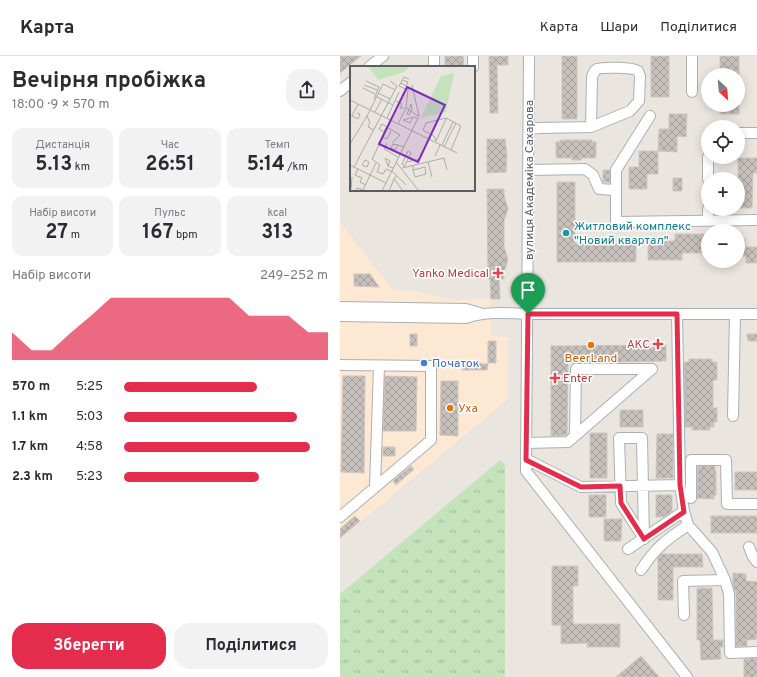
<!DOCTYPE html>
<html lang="uk">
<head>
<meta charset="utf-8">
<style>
	body { margin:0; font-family:Overpass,sans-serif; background:#f2f2f3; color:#2b2b33; height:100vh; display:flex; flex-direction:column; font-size:15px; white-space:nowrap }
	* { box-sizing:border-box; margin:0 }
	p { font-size:13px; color:#7c7c81 }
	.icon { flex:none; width:22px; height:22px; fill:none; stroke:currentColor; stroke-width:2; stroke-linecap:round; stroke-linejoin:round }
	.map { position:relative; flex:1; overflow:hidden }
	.drawer { display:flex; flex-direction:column; background:#fff; width:340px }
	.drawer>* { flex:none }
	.needle { width:26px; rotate:154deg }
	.controls { position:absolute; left:361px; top:12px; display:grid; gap:8px }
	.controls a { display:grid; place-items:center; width:44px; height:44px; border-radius:50%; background:#fff; box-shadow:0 2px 10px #0003; font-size:20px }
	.pin { position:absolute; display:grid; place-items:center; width:34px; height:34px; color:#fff; margin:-41px -17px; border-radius:50% 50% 50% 0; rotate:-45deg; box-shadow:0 0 4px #0007 }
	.pin .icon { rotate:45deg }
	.round { display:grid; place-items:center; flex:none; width:42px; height:42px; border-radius:16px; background:#f2f2f3 }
	.headline { display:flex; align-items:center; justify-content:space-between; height:68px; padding:0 12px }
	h1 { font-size:22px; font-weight:700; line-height:30px }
	.stats { display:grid; grid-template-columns:repeat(3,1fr); gap:6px; height:68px; padding:4px 12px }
	.stats div { display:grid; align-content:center; border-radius:10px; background:#f2f2f3; text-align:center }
	.stats b { font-size:20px; font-weight:700 }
	.stats small { font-size:11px; font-weight:400 }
	.stats p { font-size:11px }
	.chart { height:112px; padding:8px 12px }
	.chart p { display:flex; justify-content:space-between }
	.chart svg { width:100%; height:72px; margin-top:4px; fill:#e42c4c; opacity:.7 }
	.primary-button { display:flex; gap:8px; margin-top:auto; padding:8px 12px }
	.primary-button a { flex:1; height:46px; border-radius:16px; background:#e42c4c; color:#fff; font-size:16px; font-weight:700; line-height:46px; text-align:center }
	.primary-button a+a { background:#f2f2f3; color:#2b2b33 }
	ul { padding:0 12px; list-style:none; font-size:13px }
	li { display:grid; grid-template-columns:64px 48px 1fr; align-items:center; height:30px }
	li i { height:10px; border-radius:5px; background:#e42c4c }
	header { display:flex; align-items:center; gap:24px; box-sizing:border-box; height:56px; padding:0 20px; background:#fff; border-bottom:1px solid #e1e1e2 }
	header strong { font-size:19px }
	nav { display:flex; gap:22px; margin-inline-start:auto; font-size:14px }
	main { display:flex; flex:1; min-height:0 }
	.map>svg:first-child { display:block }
</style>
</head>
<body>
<header>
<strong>Карта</strong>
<nav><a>Карта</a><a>Шари</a><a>Поділитися</a></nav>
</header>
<main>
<section class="drawer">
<div class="headline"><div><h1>Вечірня пробіжка</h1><p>18:00 · 9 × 570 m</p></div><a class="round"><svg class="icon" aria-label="share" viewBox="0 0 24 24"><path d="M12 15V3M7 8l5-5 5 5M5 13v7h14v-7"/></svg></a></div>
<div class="stats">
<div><p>Дистанція</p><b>5.13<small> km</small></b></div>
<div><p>Час</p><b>26:51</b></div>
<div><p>Темп</p><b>5:14<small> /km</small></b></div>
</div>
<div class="stats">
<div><p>Набір висоти</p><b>27<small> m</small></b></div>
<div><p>Пульс</p><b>167<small> bpm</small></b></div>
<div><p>kcal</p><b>313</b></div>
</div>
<div class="chart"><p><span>Набір висоти</span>249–252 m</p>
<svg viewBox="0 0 160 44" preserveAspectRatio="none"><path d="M0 44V27L10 38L20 38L30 27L40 17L50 6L60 6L70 6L80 6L90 6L100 6L110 6L120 17L130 17L140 17L150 27L160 27V44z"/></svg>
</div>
<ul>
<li><b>570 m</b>5:25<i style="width:65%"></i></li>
<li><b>1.1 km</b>5:03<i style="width:85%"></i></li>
<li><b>1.7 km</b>4:58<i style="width:91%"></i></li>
<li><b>2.3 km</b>5:23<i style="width:66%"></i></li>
</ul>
<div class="primary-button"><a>Зберегти</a><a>Поділитися</a></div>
</section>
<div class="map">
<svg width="417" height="621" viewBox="0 0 417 621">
	<defs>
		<pattern id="grass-tufts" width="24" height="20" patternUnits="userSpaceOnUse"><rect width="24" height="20" fill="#c5e3bb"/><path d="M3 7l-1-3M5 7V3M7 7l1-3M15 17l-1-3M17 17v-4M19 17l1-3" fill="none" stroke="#a3bb9b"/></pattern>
		<pattern id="building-cross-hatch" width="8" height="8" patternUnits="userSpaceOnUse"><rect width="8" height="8" fill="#c6c0bc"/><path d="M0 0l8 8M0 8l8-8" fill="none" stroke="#a49f9c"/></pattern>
	</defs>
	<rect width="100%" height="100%" fill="#ebe5df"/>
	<path fill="#fde8d3" d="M0,166L53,234L79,236L116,244L151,243V280L168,281V343L0,483Z"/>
	<path fill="url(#grass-tufts)" d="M161,404L165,409V621H0V538L159,405Z"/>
	<path fill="url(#building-cross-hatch)" stroke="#cfc5be" d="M0,0H21L0,17Z
		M105,0H123L124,11H105Z
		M149,0H168V9H157L158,57H150Z
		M222,0H237V63H222Z
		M311,0H329V41H311Z
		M380,0H399V19H380Z
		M380,49H399V58H380Z
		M329,58H347L346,81L337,80V96L318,95L319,73H329Z
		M147,83H165L167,99L166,116L147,117Z
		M220,84H252V86H256V102H241V104H232V102H216V86H220Z
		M299,95H318V118H307V133H289V111H299Z
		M398,102H417V117H413L412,152H398Z
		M263,114H270V126H263Z
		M333,122H342V135H333Z
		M217,126H235V188H296V206H217Z
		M147,133H164V139L168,153L164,165V190L168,204L164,216V223H159L160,243H151L150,223H148Z
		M335,178H368V197H342V204H308V185H335Z
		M398,183H405V191H417V207H406V200H398Z
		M14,218H30L39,231L14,230Z
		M70,278H77V290H70Z
		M407,278H417V285H408Z
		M148,285H156V307H148Z
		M326,289V305L228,307L227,379L211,380V290Z
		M349,303H372V306H377V324H373V352H377V366H374V371H370V374H352V371H345L344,306H349Z
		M122,307L148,308L147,314H122Z
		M3,320H25L24,417L1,416Z
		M45,320L77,321L76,375H43Z
		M101,325H118V380L100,379Z
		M280,354H303V371H280Z
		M250,377H267V422H250Z
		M317,378H333V422H316Z
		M43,391H55V400H43Z
		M71,410L74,413L56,429L53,425Z
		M358,410H375V415H376V439H374V443L357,442Z
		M395,416H417V434H395Z
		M249,439H266V461H249Z
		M316,439H332V455L323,461H316Z
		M15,460L20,465L0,482V473Z
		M371,460H417V477H371Z
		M264,463H282L281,485H264Z
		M321,498H362L363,511H333V544H318V502Z
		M212,510H238V530H233V568H280V591H247V587L221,588V569H212Z
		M393,517L406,518V525L417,526V583L407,584V590H396V538L393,528Z
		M357,532H372L373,584H383V591H380L381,603L361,604L360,584H357Z
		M301,600L319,621H276Z
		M417,602V621H404V603Z"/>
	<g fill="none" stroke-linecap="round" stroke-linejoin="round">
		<g stroke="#abb0b2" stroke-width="12">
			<path id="minor" d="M94,0V11
				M189,0L186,415L347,621
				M352,0V36
				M29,11L43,0
				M133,11V0
				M0,35L11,26
				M310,60L276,114V166L417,164
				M189,73L200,72L251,71L290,55L299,45L300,20L298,15C293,11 263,11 257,13C254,15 253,17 252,21L251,71
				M398,77H417
				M189,114L245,113L253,119L259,133L276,134
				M368,123V101
				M368,164V153
				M0,251L126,253L140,257
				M337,258L340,429L344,455L348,469L372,496L385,524L389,538L390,597L417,596
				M0,260L126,262C148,255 166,257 188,258H417
				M0,309L91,310V384L0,461
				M393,360L395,258
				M235,380L236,313H312
				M279,382H302L304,483L281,447Z
				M186,387L228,386L312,313
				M186,403L241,431L340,429
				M35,431L39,310
				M351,442V404H386L387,448H417
				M409,491L413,501L417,506
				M288,493L344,455
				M301,514C316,491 326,484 348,469
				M344,559L343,525L385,524"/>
		</g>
		<use href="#minor" stroke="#fff" stroke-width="10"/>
	</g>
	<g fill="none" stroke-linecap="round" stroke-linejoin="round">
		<g stroke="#fff" stroke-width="8">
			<path id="route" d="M188,258H337L340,429L344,456L304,483L281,447L280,430L241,431L186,404Z"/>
		</g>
		<use href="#route" stroke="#e42c4c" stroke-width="5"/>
	</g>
	<circle fill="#0f9aa8" stroke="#fff" stroke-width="1.5" cx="226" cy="177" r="4"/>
	<g fill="#e0444e" stroke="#fff" stroke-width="1.5">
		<path d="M156 211h4v4h4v4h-4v4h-4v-4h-4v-4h4z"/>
		<path d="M316 282h4v4h4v4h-4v4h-4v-4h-4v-4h4z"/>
		<path d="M213 316h4v4h4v4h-4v4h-4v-4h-4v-4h4z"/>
	</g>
	<g fill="#e8710a" stroke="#fff" stroke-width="1.5">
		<circle cx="251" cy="289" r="4"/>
		<circle cx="110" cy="352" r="4"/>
	</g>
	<circle fill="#3f7fe0" stroke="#fff" stroke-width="1.5" cx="84" cy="307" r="4"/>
	<g text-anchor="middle" stroke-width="3" stroke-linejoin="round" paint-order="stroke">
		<g font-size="12" fill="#585e60" stroke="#fff">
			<text transform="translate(189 124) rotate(-90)" y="4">вулиця Академіка Сахарова</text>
		</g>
		<g font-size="12" fill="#0d838f" stroke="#fff" text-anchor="start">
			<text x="234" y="174">Житловий комплекс<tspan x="234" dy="14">"Новий квартал"</tspan></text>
		</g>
		<g font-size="12" fill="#be3a42" stroke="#fff" text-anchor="end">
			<text x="149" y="221">Yanko Medical</text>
			<text x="310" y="292">АКС</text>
			<text x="223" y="326" text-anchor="start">Enter</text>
		</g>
		<g font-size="12" fill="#c56008" stroke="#fff">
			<text x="251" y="306">BeerLand</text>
			<text x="118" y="356" text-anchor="start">Уха</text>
		</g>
		<g font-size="12" fill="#366cbe" stroke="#fff" text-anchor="start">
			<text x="92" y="311">Початок</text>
		</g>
	</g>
	<g transform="translate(10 10)">
		<rect width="125" height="125" fill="#ebe5df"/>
		<path d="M18,0H57L58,2L54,6L28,14ZM104,7L96,46L71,52L91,10Z" fill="#c5e3bb"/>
		<path fill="none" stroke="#acaba8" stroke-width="1" d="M16,15L29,21L24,33M51,17L56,20L58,16L52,14M14,19L27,24M13,22L25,28M28,27L40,33M27,31L43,39L37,52M0,34L107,87M46,35L52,38L50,42H54M61,38L62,43L59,49L57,48ZM43,39L49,26M56,42L68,50M20,44L33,18L45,24M20,44L17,50L20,57L18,61L24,64M25,46L32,33M0,49L8,53L10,48L7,47M2,50L8,38M53,54L64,51L68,53M53,54L60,57L63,51M48,58L56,42L58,24L49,20L54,11L59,13M36,62L34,66L29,63L32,58L50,69L42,77M41,65L37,73L33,71L22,93L30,99L27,106L33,108L36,103L43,106L56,119M86,75L84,70L73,64L76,57L96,52L111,60L101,84M86,75L96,53M37,77L34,83L48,91M0,78L17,50M48,79L45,84L41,82L43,78L48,79L54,81M92,79L103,56M94,81L106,57M85,90L90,79M15,94L19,96L17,101L12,99ZM46,96L69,125M57,96L70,93M78,96L82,111M0,99L36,117M38,100L40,95L35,92L38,100L43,102M63,100V104L65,111L76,108L75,101L63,104M4,101L47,20L40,15M54,101L61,87L58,85L52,98L55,100M52,102L94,92L97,104M8,103L5,109L12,112L10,116L16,119M47,109L44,113L53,125M1,123L2,111M5,125L7,122L13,124L26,97M32,125L69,50L62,19M39,125L44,113"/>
		<path fill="#7b2cbf" fill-opacity="0.15" stroke="#7b2cbf" stroke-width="2" d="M57,21L95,39L68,96L29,78Z"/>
		<rect width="125" height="125" fill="none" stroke="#585e60" stroke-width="2"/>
	</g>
</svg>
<div class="controls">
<a><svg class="needle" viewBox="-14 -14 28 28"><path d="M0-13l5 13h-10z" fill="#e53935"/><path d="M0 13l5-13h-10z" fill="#7c7c81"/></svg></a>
<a><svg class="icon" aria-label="locate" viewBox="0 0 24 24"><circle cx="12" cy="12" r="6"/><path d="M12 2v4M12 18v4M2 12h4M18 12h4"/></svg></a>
<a>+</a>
<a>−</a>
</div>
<div class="pin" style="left:188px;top:258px;background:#1e9e55"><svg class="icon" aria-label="arrive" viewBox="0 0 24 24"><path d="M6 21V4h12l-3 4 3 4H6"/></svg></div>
</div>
</main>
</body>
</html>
